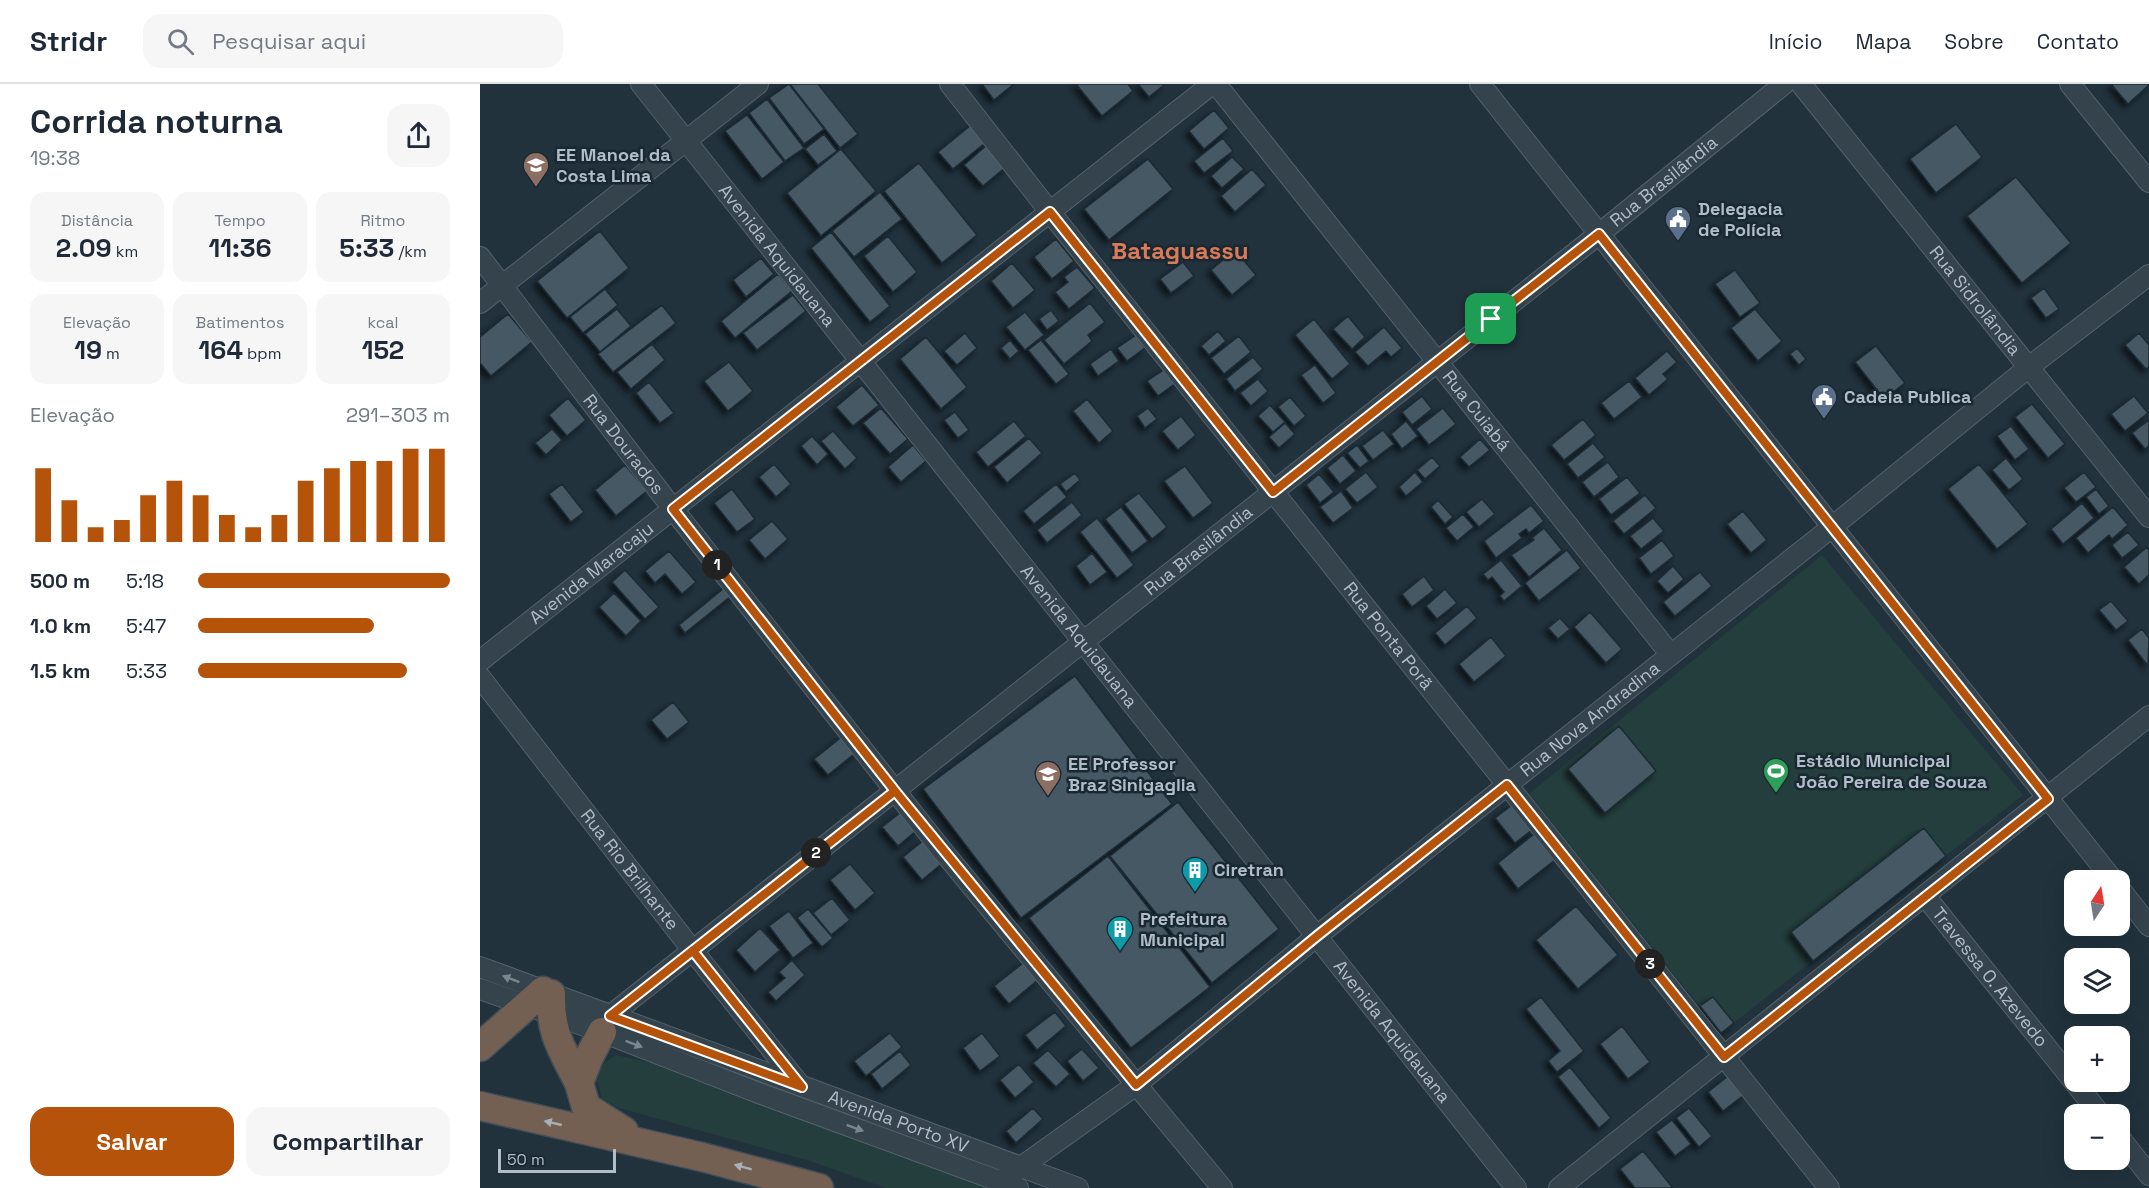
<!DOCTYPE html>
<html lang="pt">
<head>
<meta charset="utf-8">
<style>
	body { margin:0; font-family:"Space Grotesk",sans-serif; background:#f6f6f7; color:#1f2937; height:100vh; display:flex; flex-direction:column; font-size:22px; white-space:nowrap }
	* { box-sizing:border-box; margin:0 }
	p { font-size:20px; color:#747a83 }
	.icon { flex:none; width:33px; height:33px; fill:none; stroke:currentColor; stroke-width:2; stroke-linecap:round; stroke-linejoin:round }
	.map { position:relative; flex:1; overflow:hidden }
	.details { display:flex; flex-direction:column; background:#fff; width:480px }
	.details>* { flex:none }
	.needle { width:39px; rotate:12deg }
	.controls { position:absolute; left:1584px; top:786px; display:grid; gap:12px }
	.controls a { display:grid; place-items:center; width:66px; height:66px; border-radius:12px; background:#fff; box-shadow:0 6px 24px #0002; font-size:30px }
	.scale { position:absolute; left:18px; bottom:15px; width:118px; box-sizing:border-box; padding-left:6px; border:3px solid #b1bec9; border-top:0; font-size:16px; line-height:21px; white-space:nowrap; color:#b1bec9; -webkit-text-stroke:4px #1a2832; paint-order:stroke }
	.pin { position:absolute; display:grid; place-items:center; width:51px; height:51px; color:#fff; margin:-26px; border-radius:12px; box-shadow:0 3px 9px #0006 }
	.km { position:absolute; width:30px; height:30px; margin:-15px; border-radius:50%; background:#222; color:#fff; font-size:16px; line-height:30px; text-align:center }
	.round { display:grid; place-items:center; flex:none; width:63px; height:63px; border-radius:18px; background:#f6f6f7 }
	.head { display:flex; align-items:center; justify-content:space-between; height:102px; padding:0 30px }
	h1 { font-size:33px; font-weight:800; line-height:45px }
	.stats { display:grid; grid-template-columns:repeat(3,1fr); gap:9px; height:102px; padding:6px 30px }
	.stats div { display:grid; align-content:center; border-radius:15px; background:#f6f6f7; text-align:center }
	.stats b { font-size:26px; font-weight:800 }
	.stats small { font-size:16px; font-weight:400 }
	.stats p { font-size:16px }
	.chart { height:168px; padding:12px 30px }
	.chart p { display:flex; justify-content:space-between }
	.chart svg { width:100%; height:108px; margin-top:6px; stroke:#b45309; stroke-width:6 }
	.cta { display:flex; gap:12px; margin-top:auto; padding:12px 30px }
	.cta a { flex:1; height:69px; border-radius:18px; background:#b45309; color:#fff; font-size:24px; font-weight:800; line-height:69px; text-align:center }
	.cta a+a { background:#f6f6f7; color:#1f2937 }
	ul { padding:0 30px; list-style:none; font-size:20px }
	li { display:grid; grid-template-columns:96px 72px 1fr; align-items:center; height:45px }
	li i { height:15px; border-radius:8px; background:#b45309 }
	header { display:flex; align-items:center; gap:36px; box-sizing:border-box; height:84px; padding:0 30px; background:#fff; border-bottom:2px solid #e0e1e3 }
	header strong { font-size:28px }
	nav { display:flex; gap:33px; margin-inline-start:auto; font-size:21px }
	.search { width:420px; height:54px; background:#f6f6f7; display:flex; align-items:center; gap:15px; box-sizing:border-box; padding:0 21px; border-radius:18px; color:#747a83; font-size:22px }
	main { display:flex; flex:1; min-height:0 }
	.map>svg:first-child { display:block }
</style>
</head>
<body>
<header>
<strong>Stridr</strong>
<div class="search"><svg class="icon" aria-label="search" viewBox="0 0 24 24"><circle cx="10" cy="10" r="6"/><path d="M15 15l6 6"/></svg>Pesquisar aqui</div>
<nav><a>Início</a><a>Mapa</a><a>Sobre</a><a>Contato</a></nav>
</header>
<main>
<section class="details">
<div class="head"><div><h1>Corrida noturna</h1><p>19:38</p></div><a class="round"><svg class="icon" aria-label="share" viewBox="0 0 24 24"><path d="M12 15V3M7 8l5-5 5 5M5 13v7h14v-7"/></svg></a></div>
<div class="stats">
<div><p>Distância</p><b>2.09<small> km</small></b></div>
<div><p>Tempo</p><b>11:36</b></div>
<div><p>Ritmo</p><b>5:33<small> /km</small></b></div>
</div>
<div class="stats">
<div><p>Elevação</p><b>19<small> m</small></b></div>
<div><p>Batimentos</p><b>164<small> bpm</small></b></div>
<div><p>kcal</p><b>152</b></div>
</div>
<div class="chart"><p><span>Elevação</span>291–303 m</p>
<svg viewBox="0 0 160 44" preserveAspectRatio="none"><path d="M5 44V14M15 44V27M25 44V38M35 44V35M45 44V25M55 44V19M65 44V25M75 44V33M85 44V38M95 44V33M105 44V19M115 44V14M125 44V11M135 44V11M145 44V6M155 44V6"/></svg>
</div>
<ul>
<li><b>500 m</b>5:18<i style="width:100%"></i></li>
<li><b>1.0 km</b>5:47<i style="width:70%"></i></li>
<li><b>1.5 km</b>5:33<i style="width:83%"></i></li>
</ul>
<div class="cta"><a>Salvar</a><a>Compartilhar</a></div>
</section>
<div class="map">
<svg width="1669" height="1104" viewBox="0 0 1669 1104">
	<defs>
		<filter id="shadow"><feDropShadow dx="-4" dy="4" stdDeviation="3" flood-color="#0009"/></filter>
	</defs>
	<rect width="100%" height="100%" fill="#21323d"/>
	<path fill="#233e3c" d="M1342,471L1543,711L1241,949L1049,710Z
		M136,971L171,979L245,1008L515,1104H406L330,1077L139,1024L122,1015L117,996L119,983Z"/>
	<path fill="#455864" stroke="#1c2a34" stroke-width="1.5" filter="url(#shadow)" d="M309,0L344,45L324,60L289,14Z
		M310,0H338L378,50L360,64Z
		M502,0H534L514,16Z
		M596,0H648L653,7L622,32Z
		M658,0H683L684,1L669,13Z
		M1631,0H1668L1669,1L1648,20Z
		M287,15L324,64L305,77L269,29Z
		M734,26L749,44L724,65L709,47Z
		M267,31L304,78L282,95L245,47Z
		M1476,40L1502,73L1456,109L1430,75Z
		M491,41L505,59L473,85L458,68Z
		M344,50L357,67L338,81L325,65Z
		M743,54L753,67L724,89L714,77Z
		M508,60L527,82L503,102L484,81Z
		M361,65L396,107L341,152L307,109Z
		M752,73L764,85L742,104L731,92Z
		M668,75L693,105L629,156L604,125Z
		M439,79L497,151L462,179L404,107Z
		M772,85L786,101L755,128L741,112Z
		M1536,93L1591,159L1542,199L1487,132Z
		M400,108L422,135L374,173L352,147Z
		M120,147L149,184L87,234L57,197Z
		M351,148L410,222L390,238L331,164Z
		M408,152L437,188L413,208L384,172Z
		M576,155L594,177L572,195L554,173Z
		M755,166L776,191L752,211L731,186Z
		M281,174L294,190L266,213L253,196Z
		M703,178L714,192L691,209L680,195Z
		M532,179L555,206L533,224L511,197Z
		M597,183L615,204L589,225L575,208L588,198L584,193Z
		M1255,186L1280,219L1260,233L1235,200Z
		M298,190L312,207L255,254L241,237Z
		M1564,204L1579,225L1566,234L1551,214Z
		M125,205L138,221L103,249L90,233Z
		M313,211L326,227L277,266L263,249Z
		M610,219L625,238L608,251L612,257L584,280L564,256Z
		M182,221L196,239L133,288L118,270Z
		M137,225L151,242L120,268L105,250Z
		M1275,225L1302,257L1278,277L1251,244Z
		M571,226L579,237L567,246L559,235Z
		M545,228L564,251L545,266L526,243Z
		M28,230L52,258L11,292L0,279V253Z
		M868,232L885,253L872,265L853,245Z
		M834,235L870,280L852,295L815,251Z
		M904,243L922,264L911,273L906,267L888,282L875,268Z
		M738,247L746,257L729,271L721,262Z
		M485,249L497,264L477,281L464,267Z
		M1659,249L1669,261V283L1666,285L1645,261Z
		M656,251L665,264L647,277L637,264Z
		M759,252L771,268L744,290L731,274Z
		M446,253L487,303L461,325L420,275Z
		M530,256L539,267L530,275L521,264Z
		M561,256L589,290L576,300L548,266Z
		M172,260L185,276L151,305L137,288Z
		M1396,262L1425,299L1404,315L1375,278Z
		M1317,264L1326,275L1319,281L1310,270Z
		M631,265L639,277L618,292L610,280Z
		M1187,267L1197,278L1183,290L1188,295L1169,311L1155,294Z
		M773,273L783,285L755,307L746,295Z
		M249,278L273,307L248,327L224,297Z
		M835,281L856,309L843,319L821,291Z
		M685,285L696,299L678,312L667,297Z
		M778,295L788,307L771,322L760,309Z
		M1149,297L1162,313L1134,335L1121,319Z
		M169,298L194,329L180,339L156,309Z
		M382,301L399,321L373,342L356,323Z
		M942,312L952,325L932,341L922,328Z
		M1654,312L1668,329L1645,347L1631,330Z
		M810,313L826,332L814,342L798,323Z
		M88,314L106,336L87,352L69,331Z
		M607,315L633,347L619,359L593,327Z
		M1552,320L1585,360L1568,374L1535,333Z
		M790,321L805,338L793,348L778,332Z
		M401,324L428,355L410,370L383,339Z
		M668,324L677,335L665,344L657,332Z
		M963,324L976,340L949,361L936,345Z
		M475,328L489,346L478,354L464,336Z
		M701,332L716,351L698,366L682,347Z
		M1103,335L1116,351L1084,376L1071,361Z
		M1669,336V362L1665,365L1652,349Z
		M534,337L546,352L508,383L496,368Z
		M926,337L938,352L922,365L911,350Z
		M805,339L815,350L799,364L789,353Z
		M1531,342L1549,365L1535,376L1517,352Z
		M72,345L82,356L66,371L55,359Z
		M903,346L914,360L893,376L882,362Z
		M353,347L377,374L365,385L341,357Z
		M332,352L348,370L337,381L321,362Z
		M549,354L562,369L527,399L514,383Z
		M1000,355L1010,366L989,383L980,373Z
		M1113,359L1125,373L1098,394L1087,380Z
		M433,361L446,377L421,398L408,383Z
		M877,361L889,377L880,384L867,369Z
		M863,371L876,387L860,400L847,384Z
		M952,373L960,382L945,395L937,386Z
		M1526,374L1543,395L1529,406L1512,386Z
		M1128,378L1139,393L1114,413L1102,398Z
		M294,380L311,400L296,413L279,393Z
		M1499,380L1548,440L1517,465L1468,405Z
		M145,381L167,407L136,432L115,406Z
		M705,382L733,419L713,434L684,397Z
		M886,388L898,403L877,419L865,405Z
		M935,388L943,398L926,412L919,403Z
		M1604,388L1616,403L1596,418L1584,404Z
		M595,389L600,396L586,408L580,400Z
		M839,390L854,408L840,419L826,401Z
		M1147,393L1160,409L1131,431L1119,415Z
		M82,400L104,428L91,438L69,410Z
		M576,400L587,413L554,440L543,427Z
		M252,405L275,435L257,448L234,419Z
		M1616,405L1629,422L1619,430L1606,413Z
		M861,407L873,424L853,439L840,423Z
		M659,409L687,443L672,455L644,420Z
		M1165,411L1176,424L1144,450L1133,437Z
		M1002,415L1015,430L999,443L986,428Z
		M958,416L973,433L965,440L951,423Z
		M592,418L602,431L567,459L557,446Z
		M1602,419L1614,434L1583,460L1571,445Z
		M1051,421L1064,437L1049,449L1046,445L1039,450L1042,454L1016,474L1004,457Z
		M641,423L668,457L652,469L625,435Z
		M1633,423L1648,441L1632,455L1629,451L1608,469L1596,454Z
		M1263,427L1287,456L1271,469L1247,440Z
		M983,430L994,443L977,457L966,444Z
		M617,434L654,481L637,494L600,448Z
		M1173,434L1184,447L1161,465L1150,452Z
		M292,437L308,455L285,475L269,456Z
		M1064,444L1082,466L1049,493L1031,471L1054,456L1052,454Z
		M1648,448L1659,461L1642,474L1632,461Z
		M1182,456L1194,472L1171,490L1159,474Z
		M1667,463L1669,466V491L1659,500L1644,483Z
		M1087,466L1101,484L1059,517L1045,499Z
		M189,467L216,498L202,510L185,490L175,499L165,487Z
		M612,469L627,488L610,501L596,482Z
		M1021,476L1042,502L1024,517L1020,512L1024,508L1012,493L1008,496L1003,490Z
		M1193,482L1204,495L1188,509L1177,497Z
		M145,486L179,523L165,535L132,498Z
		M1220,488L1232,502L1195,532L1183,518Z
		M944,492L954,506L932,523L922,510Z
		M249,500L256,508L205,549L199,541Z
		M965,505L977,519L957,535L946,522Z
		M134,509L161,537L146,552L119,523Z
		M1631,517L1648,537L1636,546L1619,526Z
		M987,522L997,534L965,561L955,549Z
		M1110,528L1142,565L1126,579L1094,543Z
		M1080,534L1090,545L1078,555L1068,544Z
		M1662,545L1669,554L1668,582L1648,556Z
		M1011,553L1026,572L994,598L979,580Z
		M595,592L692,720L541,834L443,705Z
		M193,618L209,638L187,655L171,636Z
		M1139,642L1176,687L1125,729L1088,685Z
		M364,651L378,667L348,691L334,675Z
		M698,718L799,845L732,899L630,772Z
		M1032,721L1052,746L1035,759L1015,734Z
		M421,728L436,747L418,762L402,743Z
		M1444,744L1466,772L1333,877L1311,848Z
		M1054,750L1075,776L1038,805L1018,779Z
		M444,756L464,778L442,796L423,773Z
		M628,772L730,903L651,964L549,834Z
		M370,780L395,809L375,826L350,796Z
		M352,814L370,836L351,851L333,829Z
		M1096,822L1138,871L1098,905L1056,856Z
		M328,825L353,854L342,863L317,834Z
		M309,827L333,859L313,874L289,842Z
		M280,844L300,866L275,888L256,866Z
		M312,876L325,891L296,917L288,908L305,894L299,888Z
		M543,879L558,896L529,920L514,902Z
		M1061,913L1104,967L1077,988L1068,977L1080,967L1046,925Z
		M1233,913L1254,939L1241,949L1220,922Z
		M575,928L586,942L557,966L545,951Z
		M1142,942L1170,978L1148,995L1120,960Z
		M410,949L422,963L386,992L374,977Z
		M502,949L520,972L500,987L483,964Z
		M602,965L619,984L603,997L587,977Z
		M568,966L590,990L576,1003L553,979Z
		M420,967L431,981L402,1005L391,990Z
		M539,980L554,998L535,1014L520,996Z
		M1090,983L1131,1034L1119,1044L1078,993Z
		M1248,992L1264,1011L1243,1027L1228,1008Z
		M553,1024L563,1035L536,1059L526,1047Z
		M1209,1024L1232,1052L1219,1063L1196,1034Z
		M1192,1036L1211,1060L1195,1072L1176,1048Z
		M1163,1067L1193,1104H1155L1140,1085Z"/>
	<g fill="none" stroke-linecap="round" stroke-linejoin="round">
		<g stroke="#53616b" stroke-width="22">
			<g id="minor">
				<path id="s1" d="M161,0L1036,1104"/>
				<path id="s2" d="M470,0L570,128L1349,1104"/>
				<path id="s3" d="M736,0L1191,571"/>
				<path d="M1000,0L1633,796"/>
				<path id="s4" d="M1321,0L1669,433"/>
				<path d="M1590,0L1669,98"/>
				<path id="s5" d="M0,173L193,425L461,765L742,1104"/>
				<path d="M0,219L278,0"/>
				<path id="s6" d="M0,577L732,0"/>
				<path id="s7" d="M0,593L213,867L320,1001"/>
				<path d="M1640,805L1669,842"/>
				<path id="s8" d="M1445,812L1620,1030"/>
				<path id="s9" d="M0,883L598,1104"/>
				<path d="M0,905L122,948L276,1008L538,1104"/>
				<path id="s10" d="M122,948L131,931L1119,150L1304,0"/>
				<path d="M1640,1054L1669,1091"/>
				<path id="s11" d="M520,1098L656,1001L837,852L1352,443L1549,283L1669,191"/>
				<path d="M1079,1104L1669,632"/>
			</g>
		</g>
		<g stroke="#404e58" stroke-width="31">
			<path id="highway" d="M71,910C70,950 82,965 99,999
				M122,948L109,973L99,999L106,1023L144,1047
				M0,963L63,907
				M0,1022L222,1073L339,1104"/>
		</g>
		<use href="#minor" stroke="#35434d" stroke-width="20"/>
		<use href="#highway" stroke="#746052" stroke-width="28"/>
	</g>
	<defs><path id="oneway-solid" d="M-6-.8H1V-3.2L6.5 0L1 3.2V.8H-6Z" transform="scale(1.5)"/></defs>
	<g fill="#798791">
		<use href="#oneway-solid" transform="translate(31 895) rotate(-159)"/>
		<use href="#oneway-solid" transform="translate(154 960) rotate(21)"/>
		<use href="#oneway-solid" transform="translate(375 1044) rotate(20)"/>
	</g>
	<g fill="#a8b0b7">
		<use href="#oneway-solid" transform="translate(73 1039) rotate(-167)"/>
		<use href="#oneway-solid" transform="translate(263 1083) rotate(-165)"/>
	</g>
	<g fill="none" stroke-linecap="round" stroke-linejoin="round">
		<g stroke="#fff" stroke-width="12">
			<path id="route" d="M1011,235L793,408L570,128L193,425L415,707C320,782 225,857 130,932L322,1003L213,867L415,707L656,1001L837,852L1027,701L1244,973L1568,715L1119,150L1011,235"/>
		</g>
		<use href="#route" stroke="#b45309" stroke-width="8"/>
	</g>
	<defs>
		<g id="school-pin" transform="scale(1.35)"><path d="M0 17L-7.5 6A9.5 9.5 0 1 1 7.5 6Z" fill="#8d6e63" stroke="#1a2832"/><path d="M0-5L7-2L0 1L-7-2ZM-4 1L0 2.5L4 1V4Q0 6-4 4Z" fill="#fff"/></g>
		<g id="civic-pin" transform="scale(1.35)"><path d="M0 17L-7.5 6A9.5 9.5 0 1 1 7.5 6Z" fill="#5c6f8a" stroke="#1a2832"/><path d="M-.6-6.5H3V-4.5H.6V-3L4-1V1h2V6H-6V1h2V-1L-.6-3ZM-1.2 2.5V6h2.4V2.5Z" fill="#fff"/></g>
		<g id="stadium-pin" transform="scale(1.35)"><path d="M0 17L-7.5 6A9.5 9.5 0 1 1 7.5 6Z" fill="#2e9e5b" stroke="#1a2832"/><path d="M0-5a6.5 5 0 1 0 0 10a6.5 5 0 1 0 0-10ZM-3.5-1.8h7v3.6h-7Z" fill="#fff"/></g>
		<g id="building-pin" transform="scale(1.35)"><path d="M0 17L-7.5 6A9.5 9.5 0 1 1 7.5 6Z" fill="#0f9aa8" stroke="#1a2832"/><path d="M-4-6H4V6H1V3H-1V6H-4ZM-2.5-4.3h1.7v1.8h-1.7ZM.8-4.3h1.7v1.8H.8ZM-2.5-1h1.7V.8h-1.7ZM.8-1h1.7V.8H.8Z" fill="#fff"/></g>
	</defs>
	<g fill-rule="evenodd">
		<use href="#school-pin" x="56" y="81"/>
		<use href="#civic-pin" x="1198" y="135"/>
		<use href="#civic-pin" x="1344" y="313"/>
		<use href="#stadium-pin" x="1296" y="687"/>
		<use href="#school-pin" x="568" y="690"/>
		<use href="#building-pin" x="715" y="786"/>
		<use href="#building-pin" x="640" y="845"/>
	</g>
	<g text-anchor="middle" stroke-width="5" stroke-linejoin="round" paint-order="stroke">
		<g font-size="18" font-weight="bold" fill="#b1bec9" stroke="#1a2832" text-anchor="start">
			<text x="76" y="77">EE Manoel da<tspan x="76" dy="21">Costa Lima</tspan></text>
			<text x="1218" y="131">Delegacia<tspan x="1218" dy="21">de Polícia</tspan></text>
			<text x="1364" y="319">Cadeia Publica</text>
			<text x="1316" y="683">Estádio Municipal<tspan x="1316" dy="21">João Pereira de Souza</tspan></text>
			<text x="588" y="686">EE Professor<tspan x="588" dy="21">Braz Sinigaglia</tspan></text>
			<text x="734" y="792">Ciretran</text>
			<text x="660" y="841">Prefeitura<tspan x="660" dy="21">Municipal</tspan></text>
		</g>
		<g font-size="18" fill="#b1bec9" stroke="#1a2832">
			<text dy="6" stroke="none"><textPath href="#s10" startOffset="1362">Rua Brasilândia</textPath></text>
			<text dy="6" stroke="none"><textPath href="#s1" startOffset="219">Avenida Aquidauana</textPath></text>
			<text dy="6" stroke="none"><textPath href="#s4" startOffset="278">Rua Sidrolândia</textPath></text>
			<text dy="6" stroke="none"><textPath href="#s3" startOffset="418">Rua Cuiabá</textPath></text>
			<text dy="6" stroke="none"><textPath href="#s5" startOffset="236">Rua Dourados</textPath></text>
			<text dy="6" stroke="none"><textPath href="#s10" startOffset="768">Rua Brasilândia</textPath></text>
			<text dy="6" stroke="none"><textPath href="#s6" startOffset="142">Avenida Maracaju</textPath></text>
			<text dy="6" stroke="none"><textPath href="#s1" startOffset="705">Avenida Aquidauana</textPath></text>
			<text dy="6" stroke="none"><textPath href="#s2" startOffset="705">Rua Ponta Porã</textPath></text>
			<text dy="6" stroke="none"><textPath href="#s11" startOffset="750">Rua Nova Andradina</textPath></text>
			<text dy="6" stroke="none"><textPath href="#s7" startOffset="244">Rua Rio Brilhante</textPath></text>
			<text dy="6" stroke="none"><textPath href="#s8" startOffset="104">Travessa O. Azevedo</textPath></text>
			<text dy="6" stroke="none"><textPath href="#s1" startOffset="1209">Avenida Aquidauana</textPath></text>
			<text dy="6" stroke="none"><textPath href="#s9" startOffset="446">Avenida Porto XV</textPath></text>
		</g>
		<g font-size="24" font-weight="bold" fill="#db7a59" stroke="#1a2832">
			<text x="700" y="175">Bataguassu</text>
		</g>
	</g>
</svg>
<div class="controls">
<a><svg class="needle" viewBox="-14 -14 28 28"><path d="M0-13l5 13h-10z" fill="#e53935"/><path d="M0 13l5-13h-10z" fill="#747a83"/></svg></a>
<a><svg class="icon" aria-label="layers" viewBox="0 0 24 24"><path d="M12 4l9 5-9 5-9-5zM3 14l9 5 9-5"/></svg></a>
<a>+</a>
<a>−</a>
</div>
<div class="scale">50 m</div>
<div class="pin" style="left:1011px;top:235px;background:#1e9e55"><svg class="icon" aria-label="arrive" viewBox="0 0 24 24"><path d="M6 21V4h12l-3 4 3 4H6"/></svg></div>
<b class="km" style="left:237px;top:481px">1</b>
<b class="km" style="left:336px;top:769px">2</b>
<b class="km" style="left:1170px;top:880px">3</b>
</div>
</main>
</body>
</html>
